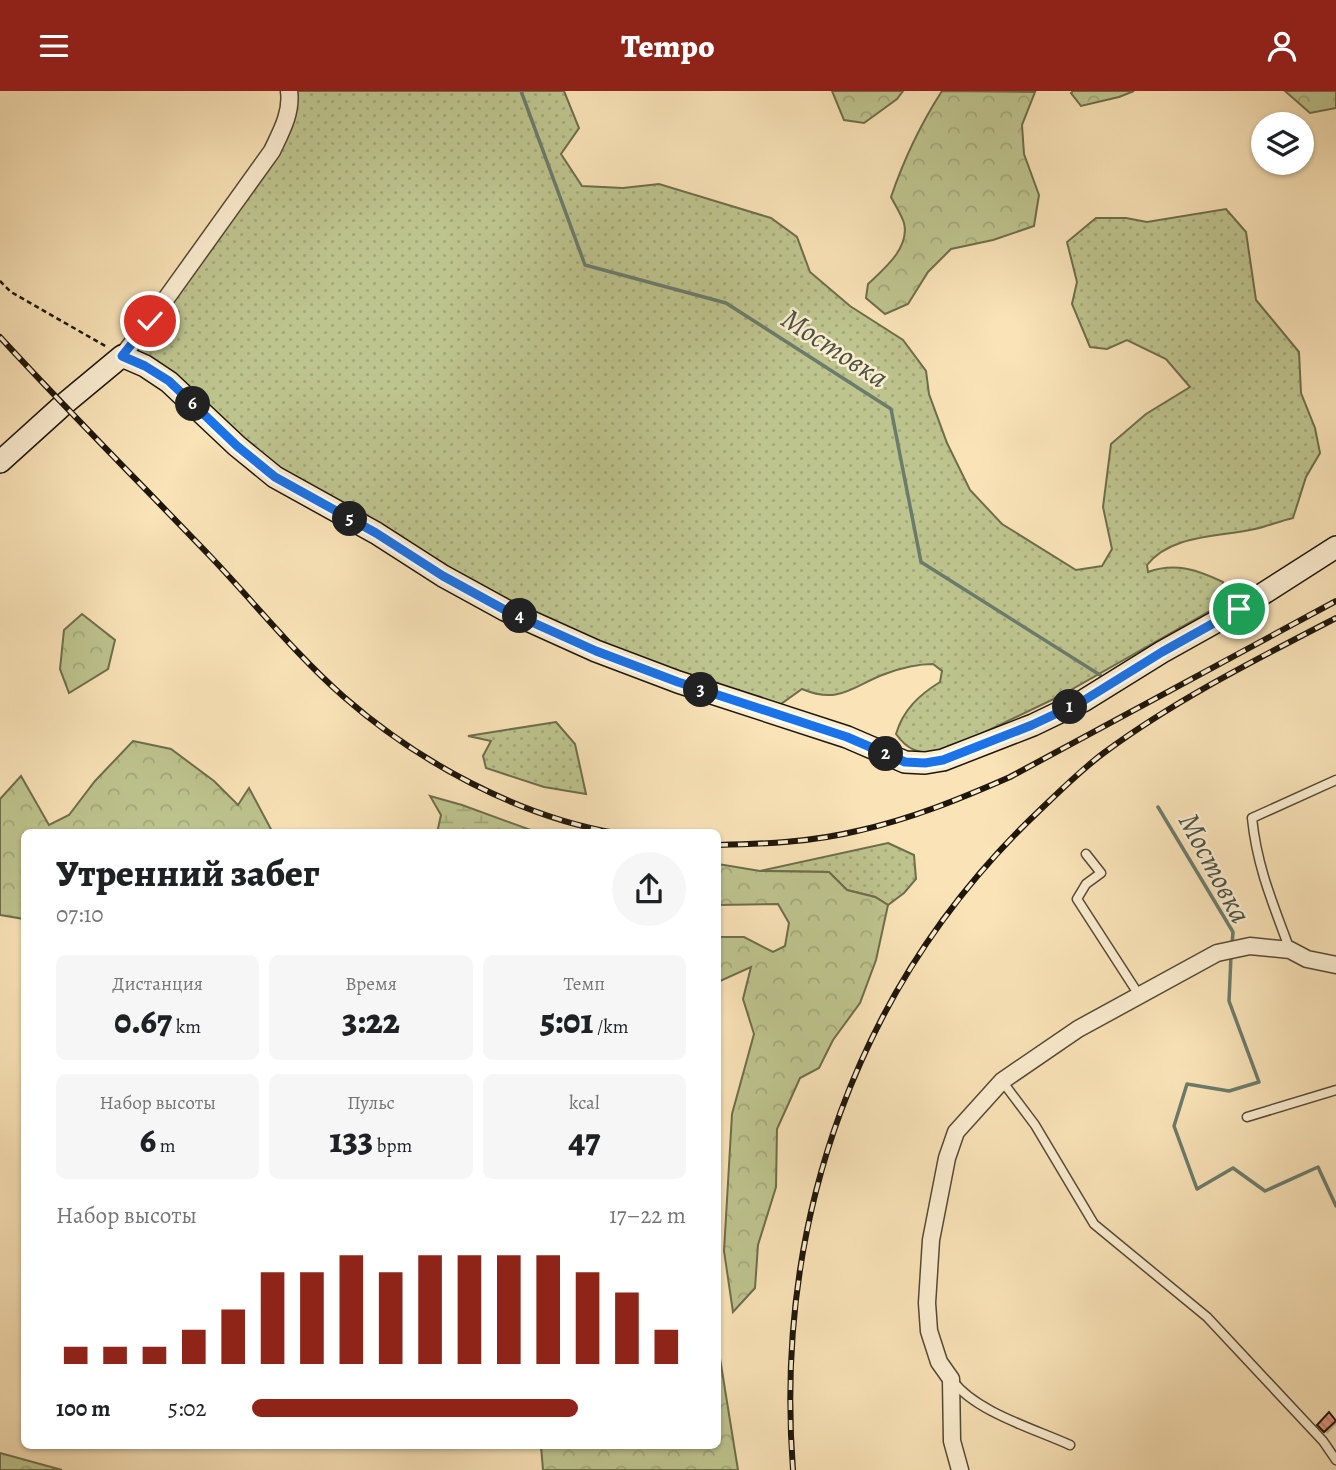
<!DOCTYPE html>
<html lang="ru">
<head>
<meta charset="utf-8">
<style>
	body { margin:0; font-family:Alegreya,serif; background:#f6f6f6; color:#202124; height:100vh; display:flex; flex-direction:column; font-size:26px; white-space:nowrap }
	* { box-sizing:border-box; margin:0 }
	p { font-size:23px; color:#757577 }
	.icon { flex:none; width:38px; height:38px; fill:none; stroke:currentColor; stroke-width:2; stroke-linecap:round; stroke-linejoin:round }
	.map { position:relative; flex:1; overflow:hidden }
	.side { position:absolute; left:21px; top:738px; width:700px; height:620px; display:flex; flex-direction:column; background:#fff; border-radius:10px; box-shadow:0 2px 5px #0004 }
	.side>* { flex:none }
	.fabs { position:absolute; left:1251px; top:21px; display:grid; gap:14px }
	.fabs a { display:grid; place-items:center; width:63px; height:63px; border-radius:50%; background:#fff; box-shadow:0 2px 5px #0004; font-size:35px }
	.pin { position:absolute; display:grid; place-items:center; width:60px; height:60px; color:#fff; margin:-30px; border:4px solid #fff; border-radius:50%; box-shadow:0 2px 7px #0007 }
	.km { position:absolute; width:35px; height:35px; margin:-18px; border-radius:50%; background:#222; color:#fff; font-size:19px; line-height:35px; text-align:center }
	.round { display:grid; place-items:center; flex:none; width:74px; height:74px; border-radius:37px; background:#f6f6f6 }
	.overview { display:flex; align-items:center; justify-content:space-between; height:119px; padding:0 35px }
	h1 { font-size:38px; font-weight:800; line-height:52px }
	.stats { display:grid; grid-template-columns:repeat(3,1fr); gap:10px; height:119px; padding:7px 35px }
	.stats div { display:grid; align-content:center; border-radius:10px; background:#f6f6f6; text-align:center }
	.stats b { font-size:35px; font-weight:800 }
	.stats small { font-size:19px; font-weight:400 }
	.stats p { font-size:19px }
	.chart { height:196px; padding:14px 35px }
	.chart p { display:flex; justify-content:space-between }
	.chart svg { width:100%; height:126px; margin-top:7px; stroke:#8f2418; stroke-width:6 }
	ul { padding:0 35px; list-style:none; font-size:23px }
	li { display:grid; grid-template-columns:112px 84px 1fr; align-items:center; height:52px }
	li i { height:18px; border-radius:9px; background:#8f2418 }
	header { display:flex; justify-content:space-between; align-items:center; height:91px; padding:0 35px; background:#8f2418; color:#fff; font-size:32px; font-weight:800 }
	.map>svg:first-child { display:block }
</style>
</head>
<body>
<header><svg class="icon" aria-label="menu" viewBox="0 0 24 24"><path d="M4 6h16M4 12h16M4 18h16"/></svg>Tempo<svg class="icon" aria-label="person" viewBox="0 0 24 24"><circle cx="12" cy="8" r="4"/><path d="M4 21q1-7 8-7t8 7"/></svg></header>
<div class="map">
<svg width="1336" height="1379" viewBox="0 0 1336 1379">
	<defs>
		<pattern id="grass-dots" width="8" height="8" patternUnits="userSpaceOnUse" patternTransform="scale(1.75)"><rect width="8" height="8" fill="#bec48e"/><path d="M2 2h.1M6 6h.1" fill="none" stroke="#a3a879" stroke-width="1.8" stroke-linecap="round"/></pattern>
		<pattern id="forest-crowns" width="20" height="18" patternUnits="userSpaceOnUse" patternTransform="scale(1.75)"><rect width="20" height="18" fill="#bec48e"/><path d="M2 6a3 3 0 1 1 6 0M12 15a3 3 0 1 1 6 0" fill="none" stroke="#a3a879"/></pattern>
		<pattern id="wetland-marsh" width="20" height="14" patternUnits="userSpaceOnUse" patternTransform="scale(1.75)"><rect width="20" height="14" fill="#bec48e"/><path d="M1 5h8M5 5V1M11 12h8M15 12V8" fill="none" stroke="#a3a879"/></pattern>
		<pattern id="building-back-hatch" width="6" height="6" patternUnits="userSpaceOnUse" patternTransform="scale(1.75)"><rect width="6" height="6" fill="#e49781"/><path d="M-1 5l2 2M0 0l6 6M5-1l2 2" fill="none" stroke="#c3816e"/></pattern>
	</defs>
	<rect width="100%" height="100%" fill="#f9e3b7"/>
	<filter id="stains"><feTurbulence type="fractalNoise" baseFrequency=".00286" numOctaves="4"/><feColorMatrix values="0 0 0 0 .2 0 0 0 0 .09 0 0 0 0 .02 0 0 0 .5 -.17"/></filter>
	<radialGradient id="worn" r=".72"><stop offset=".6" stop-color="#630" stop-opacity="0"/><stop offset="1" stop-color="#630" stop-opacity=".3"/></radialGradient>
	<path fill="url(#grass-dots)" stroke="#6e6d4c" stroke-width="2" d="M289,0H564L579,37L561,63L582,95L623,97L659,93L771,127L797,146L810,181L850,215L903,249L926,280L929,303L947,352L970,399L1002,433L1076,479L1102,475L1112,458L1103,416L1111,353L1146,323L1190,296L1166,268L1127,249L1107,258L1090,256L1072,213L1077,191L1067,151L1096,127H1126L1147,131L1226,118L1246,141L1256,209L1299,261L1301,302L1315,337L1320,362L1306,386L1293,427C1280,430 1268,435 1255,438C1220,446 1171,443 1147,474L1148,481C1175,471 1198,479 1223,491L1222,513L1060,605L939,663C919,662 908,660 896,643C903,619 919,604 940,591L942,580L933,573C917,573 901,577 885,583C852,595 840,614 802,598L770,621L596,560L304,404L122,265L272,60Z
		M556,631L575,653L586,703L544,696L486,677L483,665L491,650L468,645Z
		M888,752L914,764L916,788L904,802L888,814L875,806L847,799L829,781L760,780Z"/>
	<path fill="url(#forest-crowns)" stroke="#6e6d4c" stroke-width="2" d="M832,0H903L897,8L864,32L844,29Z
		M942,0L1035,1L1022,34L1024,63L1039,104L1034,135L993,149L951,158L928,181L908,213L885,223L866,207L868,193C884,178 910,157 904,132C901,123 895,114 891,106C904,68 920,34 942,0Z
		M1073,0H1134L1119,6L1081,15L1071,2Z
		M1285,0H1336V17L1310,22Z
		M82,523L115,549L108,578L69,602L60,578L64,539Z
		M133,650L171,658L214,690L238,714L249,697L273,742H24V828L0,824V708L21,685L49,734L69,724L95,690Z
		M718,773L760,780L829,781L847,799L875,806L888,814L876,869L860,912L833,949L819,977L800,987L777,1038L776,1096L758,1154L755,1197L733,1221L724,1160L732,1023L754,943L743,908L751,876L718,891V846H744L773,861L785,855L789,832L778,813L718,814Z
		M718,1255L738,1379H543L541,1355L718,1354Z
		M0,1362L62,1379H0Z"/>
	<path fill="url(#wetland-marsh)" stroke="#6e6d4c" stroke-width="2" d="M430,705L462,714L539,742H437L441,724Z"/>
	<path fill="#0003" d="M1329,1323L1336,1330V1334L1327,1343L1321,1337Z"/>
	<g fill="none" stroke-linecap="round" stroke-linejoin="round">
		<path stroke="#6b7b6c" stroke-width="3.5" d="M521,0L585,174L726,212L891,318L921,471L1100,584
			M1158,716L1233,841L1232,854
			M1231,865L1229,910L1259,991L1229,1000L1187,993L1174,1035L1197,1098L1233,1077L1265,1100L1318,1076L1336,1115"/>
	</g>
	<path fill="url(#building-back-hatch)" stroke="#1e160b" stroke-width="2" d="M1329,1321L1336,1330L1324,1341L1317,1334Z"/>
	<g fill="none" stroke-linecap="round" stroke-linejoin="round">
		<g stroke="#554936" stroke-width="11">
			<path id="lane" d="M1086,763L1101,782L1086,793L1077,808L1139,904
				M1290,859C1273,813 1257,776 1252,727L1336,689
				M1002,990L1035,1034L1094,1133L1207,1226L1323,1350L1336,1369
				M1247,1026L1336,999
				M953,1290C976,1321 1035,1338 1070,1354"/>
		</g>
		<g stroke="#554936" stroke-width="19">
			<path id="street" d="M122,265L150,230L272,60C281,41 292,22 289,0
				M960,1379L952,1350L951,1288L939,1271L929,1240L927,1212L931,1149L947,1067L956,1041L1002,990L1078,938L1217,862L1250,855L1290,859L1307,868L1336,874"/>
		</g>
		<g stroke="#1e160b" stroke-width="24">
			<path id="secondary" d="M0,371L63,314L122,265L145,275L169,291L237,355L275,386L376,442L443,485L505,519L596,560L678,591L847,646L905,671L925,672L943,669L1033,634L1083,610L1162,561L1239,518L1336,456"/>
		</g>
		<path stroke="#1e160b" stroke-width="2.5" stroke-dasharray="5 3.5" stroke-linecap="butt" d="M0,190L11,201L107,256"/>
		<use href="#lane" stroke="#fbedd0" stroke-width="8"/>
		<use href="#street" stroke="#fbedd0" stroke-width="16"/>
		<use href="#secondary" stroke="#fbedd0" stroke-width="21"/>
		<g stroke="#1e160b" stroke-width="6">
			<path id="rail" d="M0,246C68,320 139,391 209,464C254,511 295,563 344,606C417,670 519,726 616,742
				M718,754C764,753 812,751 857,740C911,728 960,708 1010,686L1336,510
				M793,1379C774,1130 857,892 1040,719C1061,699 1082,678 1105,661C1177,608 1257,568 1336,527"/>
		</g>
		<use href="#rail" stroke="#fbedd0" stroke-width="3.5" stroke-dasharray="10" stroke-linecap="butt"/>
	</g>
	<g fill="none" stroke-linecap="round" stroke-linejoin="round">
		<g stroke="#fff" stroke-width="14">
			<path id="route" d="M150,230L122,265L145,275L169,290L237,355L275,386L376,442L443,485L505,519L596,560L678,591L847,646L905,671L925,672L943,669L1032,634L1083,610L1162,561L1239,518"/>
		</g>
		<use href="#route" stroke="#1a73e8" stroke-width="9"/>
	</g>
	<g text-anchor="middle" stroke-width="5" stroke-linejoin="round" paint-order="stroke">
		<g font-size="30" font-style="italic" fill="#4b5144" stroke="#fbedd0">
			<text transform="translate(835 257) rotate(33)" y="10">Мостовка</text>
			<text transform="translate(1215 777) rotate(62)" y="10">Мостовка</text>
		</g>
	</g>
	<rect width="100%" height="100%" filter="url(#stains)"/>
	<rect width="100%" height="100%" fill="url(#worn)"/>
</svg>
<div class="fabs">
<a><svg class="icon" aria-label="layers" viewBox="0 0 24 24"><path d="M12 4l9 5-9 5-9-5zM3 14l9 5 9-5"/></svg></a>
</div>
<div class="pin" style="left:1239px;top:518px;background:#1e9e55"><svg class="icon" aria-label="arrive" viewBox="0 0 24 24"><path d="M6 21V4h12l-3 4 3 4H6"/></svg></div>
<div class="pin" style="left:150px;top:230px;background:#d93025"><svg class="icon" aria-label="check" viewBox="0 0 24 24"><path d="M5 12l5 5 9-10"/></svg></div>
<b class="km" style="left:1070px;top:616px">1</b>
<b class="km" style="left:886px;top:663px">2</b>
<b class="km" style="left:701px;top:599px">3</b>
<b class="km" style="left:520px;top:525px">4</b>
<b class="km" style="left:350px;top:428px">5</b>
<b class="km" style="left:193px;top:313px">6</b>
<section class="side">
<div class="overview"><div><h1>Утренний забег</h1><p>07:10</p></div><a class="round"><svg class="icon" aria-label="share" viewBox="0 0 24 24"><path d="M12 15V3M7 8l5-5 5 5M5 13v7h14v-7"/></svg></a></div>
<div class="stats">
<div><p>Дистанция</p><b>0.67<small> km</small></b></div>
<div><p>Время</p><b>3:22</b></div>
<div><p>Темп</p><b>5:01<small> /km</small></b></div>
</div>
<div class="stats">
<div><p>Набор высоты</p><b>6<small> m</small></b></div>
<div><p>Пульс</p><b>133<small> bpm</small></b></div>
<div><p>kcal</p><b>47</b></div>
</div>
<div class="chart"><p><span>Набор высоты</span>17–22 m</p>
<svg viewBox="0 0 160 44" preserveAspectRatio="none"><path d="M5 44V38M15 44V38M25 44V38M35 44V32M45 44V25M55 44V12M65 44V12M75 44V6M85 44V12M95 44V6M105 44V6M115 44V6M125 44V6M135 44V12M145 44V19M155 44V32"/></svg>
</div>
<ul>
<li><b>100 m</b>5:02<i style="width:75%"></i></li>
</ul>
</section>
</div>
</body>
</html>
